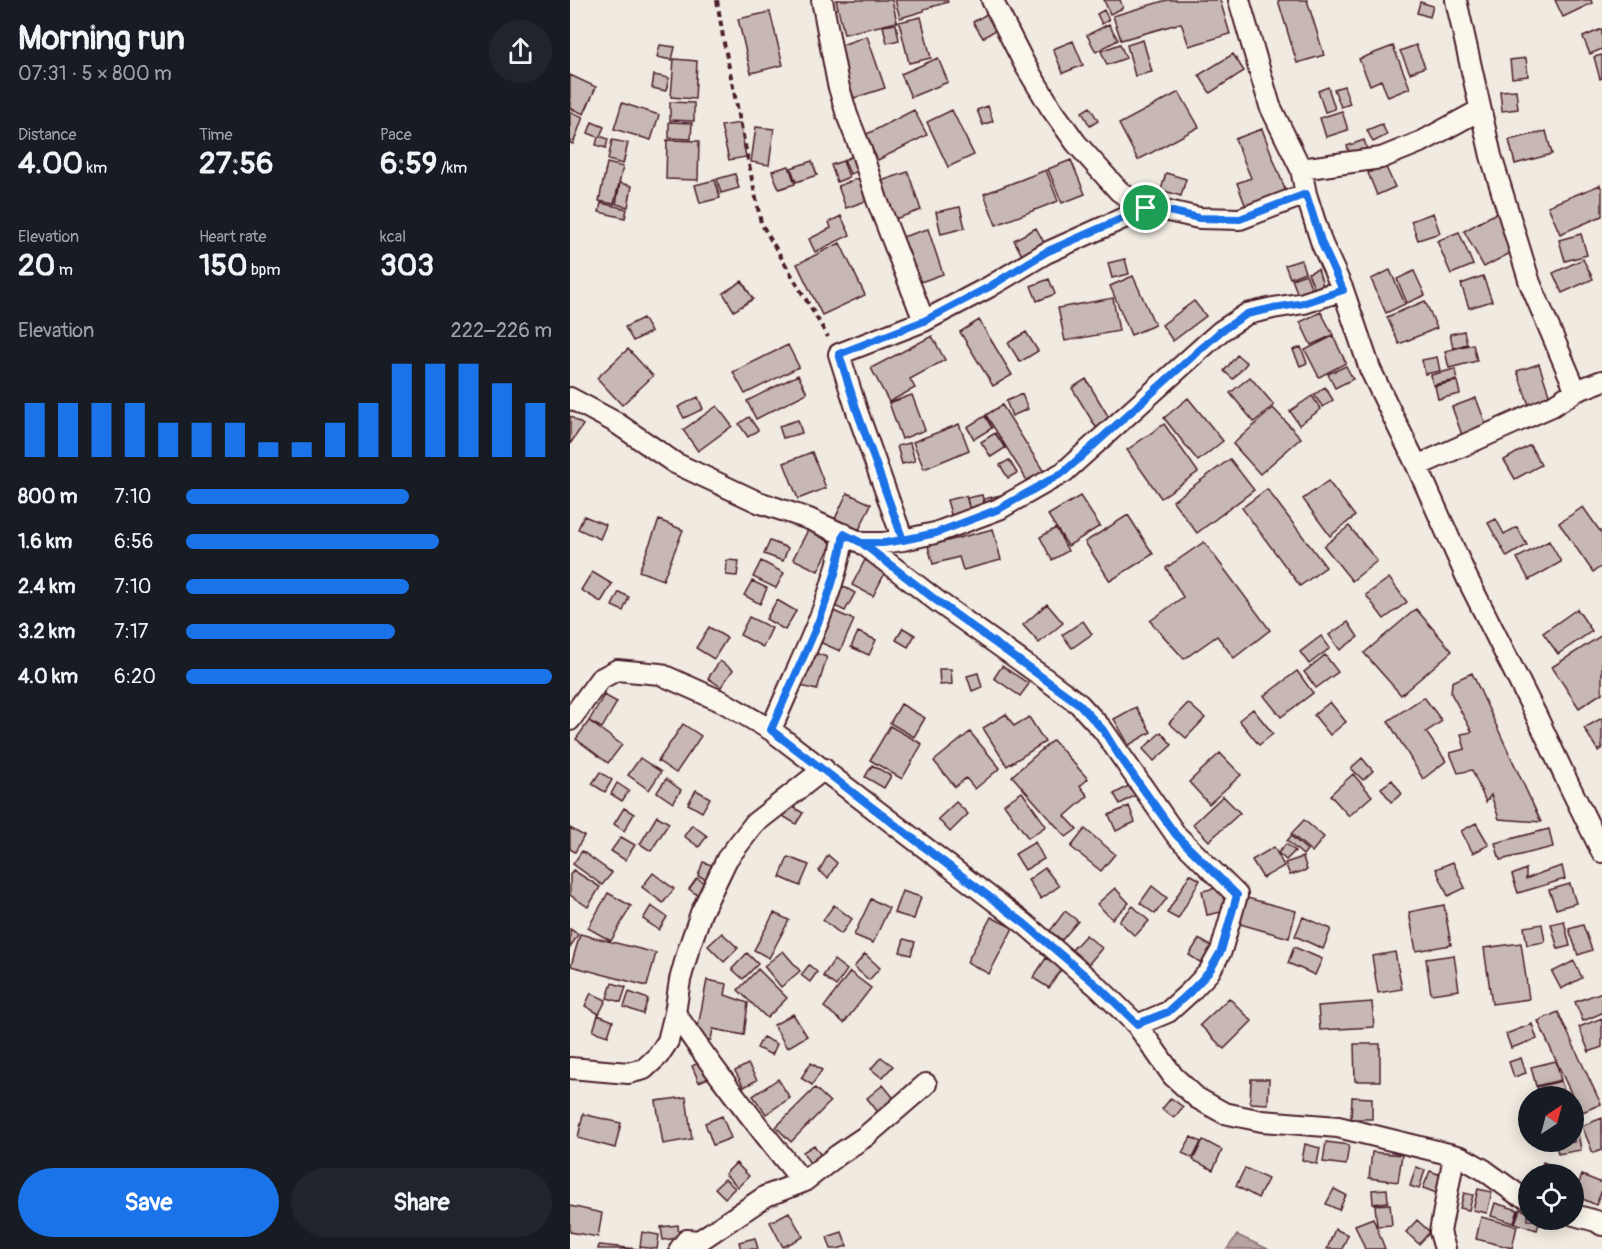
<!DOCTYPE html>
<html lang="en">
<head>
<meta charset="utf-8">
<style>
	body { margin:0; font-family:Pangolin,sans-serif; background:#20242c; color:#f1f3f6; height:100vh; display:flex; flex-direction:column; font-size:22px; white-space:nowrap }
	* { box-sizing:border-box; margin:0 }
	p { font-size:20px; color:#9ea1a6 }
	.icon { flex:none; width:33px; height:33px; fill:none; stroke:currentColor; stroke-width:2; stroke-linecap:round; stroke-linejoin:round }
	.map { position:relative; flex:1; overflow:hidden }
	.panel { display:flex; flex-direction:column; background:#171b24; width:570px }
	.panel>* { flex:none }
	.needle { width:39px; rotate:36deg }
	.fabs { position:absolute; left:948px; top:1086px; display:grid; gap:12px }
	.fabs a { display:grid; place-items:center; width:66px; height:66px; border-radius:50%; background:#171b24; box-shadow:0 3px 15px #0003; font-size:30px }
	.pin { position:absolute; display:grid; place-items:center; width:51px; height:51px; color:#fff; margin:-26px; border:3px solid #fff; border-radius:50%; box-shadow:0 2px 6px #0007 }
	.round { display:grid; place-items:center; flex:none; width:63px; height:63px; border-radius:32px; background:#20242c }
	.head { display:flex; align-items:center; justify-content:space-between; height:102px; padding:0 18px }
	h1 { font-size:33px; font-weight:700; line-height:45px }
	.figures { display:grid; grid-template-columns:repeat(3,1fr); gap:9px; height:102px; padding:6px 18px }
	.figures div { display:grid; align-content:center }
	.figures b { font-size:30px; font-weight:700 }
	.figures small { font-size:16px; font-weight:400 }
	.figures p { font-size:16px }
	.chart { height:168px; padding:12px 18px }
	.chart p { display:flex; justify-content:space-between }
	.chart svg { width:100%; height:108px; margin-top:6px; stroke:#1a73e8; stroke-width:6 }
	.action { display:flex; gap:12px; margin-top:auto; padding:12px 18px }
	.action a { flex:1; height:69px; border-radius:36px; background:#1a73e8; color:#fff; font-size:24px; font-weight:700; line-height:69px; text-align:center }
	.action a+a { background:#20242c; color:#f1f3f6 }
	ul { padding:0 18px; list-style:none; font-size:20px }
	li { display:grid; grid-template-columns:96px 72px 1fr; align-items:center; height:45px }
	li i { height:15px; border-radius:8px; background:#1a73e8 }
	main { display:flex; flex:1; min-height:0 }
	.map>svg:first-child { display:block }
</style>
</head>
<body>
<main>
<section class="panel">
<div class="head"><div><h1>Morning run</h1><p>07:31 · 5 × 800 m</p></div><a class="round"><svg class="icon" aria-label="share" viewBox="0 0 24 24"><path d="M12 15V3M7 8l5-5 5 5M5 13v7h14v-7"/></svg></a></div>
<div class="figures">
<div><p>Distance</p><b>4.00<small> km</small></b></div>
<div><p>Time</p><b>27:56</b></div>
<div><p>Pace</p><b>6:59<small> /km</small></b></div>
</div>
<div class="figures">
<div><p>Elevation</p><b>20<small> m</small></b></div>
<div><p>Heart rate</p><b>150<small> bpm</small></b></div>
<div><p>kcal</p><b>303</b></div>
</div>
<div class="chart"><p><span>Elevation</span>222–226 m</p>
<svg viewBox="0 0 160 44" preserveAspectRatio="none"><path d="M5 44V22M15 44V22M25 44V22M35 44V22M45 44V30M55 44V30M65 44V30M75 44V38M85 44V38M95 44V30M105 44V22M115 44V6M125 44V6M135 44V6M145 44V14M155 44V22"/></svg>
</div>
<ul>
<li><b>800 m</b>7:10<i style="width:61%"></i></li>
<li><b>1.6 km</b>6:56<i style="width:69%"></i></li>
<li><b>2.4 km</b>7:10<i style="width:61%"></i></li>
<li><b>3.2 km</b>7:17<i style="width:57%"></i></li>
<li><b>4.0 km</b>6:20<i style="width:100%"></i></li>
</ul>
<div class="action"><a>Save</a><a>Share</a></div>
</section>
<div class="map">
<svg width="1032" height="1249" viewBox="0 0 1032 1249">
	<rect width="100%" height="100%" fill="#f0eae0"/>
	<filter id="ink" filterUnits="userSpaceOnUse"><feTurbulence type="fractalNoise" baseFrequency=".0167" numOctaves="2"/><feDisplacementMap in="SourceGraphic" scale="12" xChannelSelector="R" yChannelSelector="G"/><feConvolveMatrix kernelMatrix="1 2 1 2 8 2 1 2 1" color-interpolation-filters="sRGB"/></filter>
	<g filter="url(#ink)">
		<path fill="#b8a4a2" stroke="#8c6f72" stroke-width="1.5" d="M667,1235L698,1249H657Z"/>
		<path fill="#c8b8b3" stroke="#4a1f2b" stroke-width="1.5" d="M266,0H322L327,22L274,34Z
			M325,0H377L378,2L354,9V11L330,18Z
			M534,0H550L553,8L540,14Z
			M597,0H650L660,34L619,46L611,23L551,40L543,16Z
			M708,0H737L754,55L727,63Z
			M985,0H1021L1022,3L993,17Z
			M850,2L863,6L860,17L847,13Z
			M534,10L539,20L532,24L527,14Z
			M200,12L213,65L181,73L168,19Z
			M420,12L430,27L413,38L403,22Z
			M351,17L361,58L339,63L329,22Z
			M326,24L329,40L317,43L313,26Z
			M539,24L548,40L526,52L517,35Z
			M1032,29V49L1020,54L1013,37Z
			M297,36L315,88L284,98L266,47Z
			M573,40L582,72L565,76L557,45Z
			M503,41L513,65L493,73L483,49Z
			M550,44L556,58L537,65L531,51Z
			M90,45L105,47L102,60L87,57Z
			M846,45L855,67L840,73L830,51Z
			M823,46L840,88L818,97L811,80L800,85L789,59Z
			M663,54L674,71L640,93L629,75Z
			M1032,55V78L1030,79L1024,57Z
			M368,58L378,82L341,97L331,74Z
			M956,58L958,76L942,78L940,60Z
			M104,59L127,61L125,99L101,97Z
			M0,75L26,87L14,114L0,108Z
			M84,75L99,78L96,91L82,88Z
			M774,86L780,104L771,107L764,89Z
			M758,87L765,109L755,112L748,91Z
			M946,90L948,109L932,111L930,91Z
			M609,92L629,127L568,160L549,124Z
			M100,102L124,103V121L100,120Z
			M52,103L89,115L81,140L44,129Z
			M418,106L423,121L413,125L407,110Z
			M520,107L528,121L520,126L512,112Z
			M344,110L357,135L308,160L295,135Z
			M382,110L404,155L378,167L357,122Z
			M772,111L778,130L756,137L750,118Z
			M0,112L13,117L3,144L0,143Z
			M22,122L34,127L30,136L38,139L36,148L26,145L28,137L18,133Z
			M99,122L122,123L121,139L99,138Z
			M170,123L176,157L159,160L151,126Z
			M812,124L817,135L803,142L797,130Z
			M186,127L204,129L199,165L181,162Z
			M692,129L716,192L676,207L667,183L681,178L665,139Z
			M976,131L982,154L945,164L939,140Z
			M42,140L58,143L53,164L38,160Z
			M97,140L129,141L128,180L96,179Z
			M794,140L799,154L782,160L777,146Z
			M285,155L291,170L280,174L274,160Z
			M501,160L515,194L492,203L478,169Z
			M242,161L247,175L226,182L221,168Z
			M273,161L279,177L267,182L261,165Z
			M37,163L53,167L44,204L29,201Z
			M815,165L825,187L807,195L798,173Z
			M219,166L225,184L209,189L202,171Z
			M476,170L488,201L426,225L414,194Z
			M338,172L351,210L325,219L311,181Z
			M596,173L616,179L611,196L591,190Z
			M165,174L169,188L151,193L147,179Z
			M295,176L304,198L276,208L268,186Z
			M145,180L150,198L130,203L125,185Z
			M50,183L62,186L58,207L46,204Z
			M1030,185L1032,190V216L990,234L978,206Z
			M31,203L57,209L55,218L29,212Z
			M390,207L395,228L371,234L366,212Z
			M928,212L948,249L914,267L894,231Z
			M863,213L870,233L848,240L841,221Z
			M271,216L280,235L245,252L239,239L261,228L259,222Z
			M466,228L477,248L454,259L444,240Z
			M358,229L373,274L345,284L329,238Z
			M889,232L903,265L881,274L867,241Z
			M1011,234L1017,255L995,261L989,240Z
			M270,243L295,295L252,315L227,264Z
			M555,259L559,274L542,278L538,263Z
			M1013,259L1023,279L992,293L983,273Z
			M731,260L735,272L720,278L715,265Z
			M748,269L753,285L744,288L738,273Z
			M820,270L835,304L816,313L801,279Z
			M844,271L855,295L837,303L827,279Z
			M736,274L742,290L728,295L722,279Z
			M563,276L585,325L561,335L540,286Z
			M913,276L922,301L899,308L891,284Z
			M479,279L485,294L467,301L461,286Z
			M172,281L183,299L164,311L153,293Z
			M543,298L549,331L495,341L488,308Z
			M624,301L636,316L603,341L592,325Z
			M855,301L867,328L829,344L817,317Z
			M751,312L763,335L741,345L730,322Z
			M73,318L81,332L63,341L55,327Z
			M409,320L442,375L423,386L390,332Z
			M894,331L897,344L883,348L880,334Z
			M456,332L468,351L450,362L438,343Z
			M362,336L375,360L340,379L345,388L319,402L301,368Z
			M763,336L776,363L749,377L735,350Z
			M903,344L907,361L879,368L875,351Z
			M218,345L229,367L175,394L163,372Z
			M731,347L737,363L730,366L723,350Z
			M58,349L83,376L52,405L27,378Z
			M667,355L677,363L663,379L654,371Z
			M867,357L870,371L855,374L852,360Z
			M969,364L981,400L960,408L947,371Z
			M776,366L783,379L765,388L758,374Z
			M885,369L887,380L863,385L861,375Z
			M228,375L237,393L186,419L177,401Z
			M680,377L704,405L684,422L660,393Z
			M516,379L541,421L527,429L502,388Z
			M887,381L890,394L868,399L865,386Z
			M755,387L763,400L753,407L744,395Z
			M452,394L458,409L442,416L436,401Z
			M342,395L355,430L332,439L319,403Z
			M742,396L751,409L729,425L720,411Z
			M128,397L133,409L114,418L108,407Z
			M618,398L653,441L628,461L594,418Z
			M906,398L918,430L893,438L882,407Z
			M432,405L474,472L458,482L416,415Z
			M147,406L162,426L128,451L113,430Z
			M703,408L731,438L690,474L663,444Z
			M0,416L13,425L0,444Z
			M415,416L422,428L404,439L397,427Z
			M179,417L188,430L178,437L169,424Z
			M228,420L232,433L213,438L209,426Z
			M389,424L399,450L354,469L343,442Z
			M594,424L628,472L591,498L557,450Z
			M425,433L435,448L421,457L411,442Z
			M340,443L345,461L332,464L327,446Z
			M960,445L971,465L945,479L934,460Z
			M242,452L256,488L228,499L214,463Z
			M660,459L684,490L627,533L603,501Z
			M439,460L447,473L438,478L430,465Z
			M758,481L785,516L760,536L733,499Z
			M697,489L756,567L730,586L672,508Z
			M277,493L301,504L288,532L264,521Z
			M412,495L416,511L401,514L397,498Z
			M431,495L433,502L416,506L414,499Z
			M396,496L401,514L382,518L377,500Z
			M510,496L530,526L498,546L478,515Z
			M1013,507L1032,534V566L1023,572L989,523Z
			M558,515L583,554L540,581L515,542Z
			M14,516L36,525L30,539L8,529Z
			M926,519L934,534L947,527L957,545L937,557L918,523Z
			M89,520L113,530L93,580L69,571Z
			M779,526L807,561L782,581L754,546Z
			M486,528L498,551L482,560L470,537Z
			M423,529L431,560L393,570L389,557L363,564L358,546Z
			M238,530L262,543L248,571L223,559Z
			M200,541L218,548L213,561L194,554Z
			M979,541L991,562L959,580L947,558Z
			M634,542L700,630L664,658L647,636L614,659L580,621L613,597L596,568Z
			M157,560L169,561L167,576L156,575Z
			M295,560L316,571L303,596L282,585Z
			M191,561L214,573L206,588L183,577Z
			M22,572L42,584L31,602L11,590Z
			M819,578L837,602L814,619L796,595Z
			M182,581L197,588L190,604L174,595Z
			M269,584L285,593L275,611L259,603Z
			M49,592L59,597L53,611L42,606Z
			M207,600L226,611L215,630L196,619Z
			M477,604L493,623L469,643L453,625Z
			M259,609L284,620L270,651L245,640Z
			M846,609L882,651L831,695L794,653Z
			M1007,609L1022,631L988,654L973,633Z
			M179,617L202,628L193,647L170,635Z
			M513,621L522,634L502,648L492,635Z
			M778,622L788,637L770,650L759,635Z
			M139,627L157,638L144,659L126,648Z
			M333,628L345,635L338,647L326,640Z
			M288,632L306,640L299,655L281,647Z
			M1032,635V693L1009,708L982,667Z
			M751,636L760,648L739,664L730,652Z
			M242,652L257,657L247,690L231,686Z
			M755,655L768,672L746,688L734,672Z
			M150,661L163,670L151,687L138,678Z
			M432,666L459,684L450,696L424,678Z
			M369,669H381L382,684L370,685Z
			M727,671L743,693L711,717L694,696Z
			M408,673L412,687L402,691L397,676Z
			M902,673L971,822L929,819L921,795L916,802L902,770L888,773L880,753L895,749L891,734L902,732L881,693L882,682Z
			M34,695L47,702L32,728L19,721Z
			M854,697L872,721L856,732L876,761L853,779L818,721Z
			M760,702L776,722L760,735L744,715Z
			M618,703L635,718L616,738L599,723Z
			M331,704L355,718L344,737L320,723Z
			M566,707L581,732L559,745L544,719Z
			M683,709L703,734L689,745L669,720Z
			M436,714L444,726L459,717L475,742L437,766L413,728Z
			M1032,718V749L1028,751L1014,728Z
			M19,721L52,745L38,763L6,739Z
			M113,724L131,736L106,773L88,761Z
			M320,726L352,744L332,779L300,760Z
			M400,732L430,768L405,789L396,778L385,787L364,761Z
			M591,732L602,745L584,761L573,749Z
			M483,740L518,779L510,786L518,796L495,816L507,829L496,837L442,776Z
			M650,753L671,775L639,804L619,782Z
			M70,758L91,772L79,790L58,775Z
			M792,758L803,771L793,780L781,768Z
			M302,765L321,776L314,788L295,777Z
			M30,772L42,780L35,792L22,784Z
			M783,774L802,796L779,816L760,795Z
			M96,779L111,790L103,803L87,792Z
			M822,780L832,794L821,802L811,788Z
			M47,783L59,791L52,801L41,794Z
			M562,784L568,794L550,804L544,794Z
			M126,790L140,798L132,812L118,804Z
			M452,792L476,826L458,838L434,804Z
			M653,796L670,813L639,841L623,824Z
			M386,802L398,814L380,832L368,819Z
			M218,804L233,813L226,824L211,815Z
			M559,806L565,822L546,831L539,815Z
			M54,808L64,814L54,831L44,824Z
			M87,816L99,823L81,851L70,844Z
			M734,820L754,837L742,852L721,834Z
			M906,823L919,845L903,853L891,831Z
			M122,825L137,836L129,847L114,836Z
			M0,828L14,836L5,852L0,849Z
			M515,829L545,854L531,871L501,847Z
			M979,829L983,847L930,860L925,843Z
			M721,836L737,850L733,855L717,841Z
			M51,837L65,845L55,860L41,851Z
			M465,842L474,859L455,870L445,854Z
			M716,844L725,851L716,860L708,853Z
			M704,847L714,866L693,878L682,860Z
			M12,851L42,873L32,885L3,864Z
			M258,855L267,863L258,878L249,871Z
			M218,857L239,865L230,886L210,877Z
			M733,857L737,870L720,875L715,863Z
			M133,862L150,868L144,882L128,876Z
			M883,862L895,888L878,896L866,869Z
			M992,866L995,879L948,893L942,875L956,869V879L973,872Z
			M475,868L489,886L471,899L458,880Z
			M3,870L30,887L18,907L0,895V875Z
			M83,873L104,889L93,903L72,887Z
			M620,874L630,880L608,919L597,913Z
			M127,878L140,887L132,898L119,889Z
			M1000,884L1006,903L986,909L979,890Z
			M582,886L597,898L585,914L570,903Z
			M651,887L656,911L637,915L632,891Z
			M545,888L559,903L542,919L527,904Z
			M332,891L351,897L344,919L324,913Z
			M38,893L61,906L41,941L18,928Z
			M677,898L726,911L719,938L670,924Z
			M301,899L319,908L303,943L284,935Z
			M264,905L282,919L271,934L253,920Z
			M874,905L881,945L846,951L839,912Z
			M81,906L97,917L89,930L73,919Z
			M563,906L579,921L565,936L549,921Z
			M495,911L508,921L492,940L480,931Z
			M204,913L219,920L199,958L184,950Z
			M421,917L443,928L419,974L397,962Z
			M733,917L761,929L753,949L725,936Z
			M994,921L1000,946L988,949L981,924Z
			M972,924L975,942L957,945L954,927Z
			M1013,925L1022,950L1008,955L999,929Z
			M0,929L8,934L0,948Z
			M152,933L168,948L154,962L138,946Z
			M10,934L86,953L77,986L1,966Z
			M516,935L532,948L517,966L500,952Z
			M334,939L345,942L341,955L330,952Z
			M629,939L644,948L633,964L619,955Z
			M951,943L959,999L922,1004L914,948Z
			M724,947L752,959L745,975L718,963Z
			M213,951L230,971L211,987L194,966Z
			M825,952L832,989L808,993L802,956Z
			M177,953L188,964L173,979L162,969Z
			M295,954L310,968L299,980L284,967Z
			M884,955L889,990L861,994L856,959Z
			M476,958L492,968L479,988L463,978Z
			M264,960L277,970L266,986L253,976Z
			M1004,961L1012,978L991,989L982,972Z
			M239,965L247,972L240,982L231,975Z
			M188,969L217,998L197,1018L168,990Z
			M280,972L301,988L274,1023L254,1007Z
			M137,980L157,984L155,995L178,1003L174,1035L143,1029L141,1040L126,1037Z
			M42,983L56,987L51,1002L37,998Z
			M59,992L78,999L73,1014L54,1007Z
			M1032,992V1013L1013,1021L1005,1002Z
			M21,993L36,1000L29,1014L15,1006Z
			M659,998L682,1021L654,1049L630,1025Z
			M802,1002L804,1027L750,1030L748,1006Z
			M988,1012L1031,1104L1010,1113L968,1021Z
			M223,1014L237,1036L217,1048L204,1025Z
			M28,1015L43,1021L38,1036L23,1031Z
			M1032,1018V1047L1019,1052L1009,1027Z
			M962,1024L967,1039L941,1048L936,1034Z
			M193,1037L207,1044L202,1055L187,1048Z
			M784,1044H810V1081H785Z
			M311,1057L323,1066L312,1078L301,1069Z
			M951,1058L956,1073L944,1077L939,1062Z
			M135,1060L143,1076L129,1082L122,1066Z
			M986,1061L991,1080L966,1086L961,1067Z
			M241,1063L252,1070L242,1085L231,1078Z
			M178,1064L187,1080L174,1087L165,1071Z
			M208,1079L220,1098L196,1114L183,1096Z
			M681,1079H699L698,1104L680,1103Z
			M991,1081L996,1096H970L967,1087Z
			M313,1085L327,1102L311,1116L297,1098Z
			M245,1088L260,1102L221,1142L206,1127Z
			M116,1097L122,1139L93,1144L86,1101Z
			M782,1097L802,1098V1119H781Z
			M601,1098L613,1107L604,1118L592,1109Z
			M13,1114L51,1123L45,1148L8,1138Z
			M152,1116L161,1138L143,1145L135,1123Z
			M1032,1118V1150L1023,1153L1012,1126Z
			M1007,1127L1011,1150L988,1154L986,1142H1004V1128Z
			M621,1137L631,1142L623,1158L612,1153Z
			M633,1140L652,1150L643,1170L623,1160Z
			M756,1142L779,1145L776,1165L753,1162Z
			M735,1144L750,1148L747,1164L732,1160Z
			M244,1145L254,1160L242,1167L233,1152Z
			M802,1152L832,1155L828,1182L799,1178Z
			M973,1162L989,1168L987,1174H969Z
			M166,1163L179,1176L168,1187L155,1174Z
			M846,1167L855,1170L849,1189L840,1186Z
			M675,1168L698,1179L688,1198L666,1186Z
			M860,1171L879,1178L872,1195L853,1188Z
			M1012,1175L1032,1183V1190L1026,1205L1004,1195Z
			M155,1179L165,1188L155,1198L145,1188Z
			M764,1189L776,1195L769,1210L756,1204Z
			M817,1189L818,1202L803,1204L802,1190Z
			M908,1189L922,1192L917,1213L903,1210Z
			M894,1193L903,1195L899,1210L890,1208Z
			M925,1203L948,1210L944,1223L921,1216Z
			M820,1204L822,1225L807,1226L805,1205Z
			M0,1206L32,1213L28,1237L0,1232Z
			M950,1209L958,1212V1220H970L967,1230L945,1223Z
			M219,1212L233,1237L213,1247L200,1222Z
			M911,1217L947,1226L942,1248L906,1239Z
			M803,1218L815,1249H795L785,1225Z
			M847,1220L860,1232L849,1244L836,1232Z
			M108,1225L109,1238L93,1240L91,1227Z
			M765,1229L778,1235L772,1249H757Z
			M72,1232L89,1235L87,1249L70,1247Z
			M272,1232L277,1246L267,1249H261L257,1237Z
			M185,1238L188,1249H171L169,1242Z
			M29,1245L68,1249H28Z"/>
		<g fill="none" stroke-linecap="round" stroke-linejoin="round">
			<g stroke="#4a1f2b" stroke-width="24">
				<path id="street" d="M252,0L268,84L277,115L291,150L307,200L354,321
					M422,0L455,65L481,108L506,143L549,191L566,203L576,208L590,209L629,218L670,219L736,194
					M669,0L700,106L731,169L736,194L752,244L773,290L800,369L847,466L897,578L965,713L999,785L1032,852
					M886,0L921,156L960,283L1006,391
					M731,169L811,158L853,141L910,110
					M0,398L45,422L105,463L188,502L239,519L292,543L367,601L473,677L509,704L533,730L606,835L667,895L651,951L639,972L620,992L598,1012L567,1025
					M847,466L982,406L1006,391L1032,381
					M333,540L287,411L269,354L354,321L419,287L476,253L576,208
					M292,543H313L333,540L365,533L429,509L494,472L634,346L651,331L677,314L703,308L734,303L773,290
					M0,720L30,679L47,670L90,674L153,702L201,730L455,924L530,989L567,1025L603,1076L627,1098L654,1113L692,1121L768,1127L891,1157L914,1170L947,1194L958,1198
					M201,730C227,666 263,603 274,534
					M105,1013C145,1072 188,1127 233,1182
					M0,1068L58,1073L74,1069L88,1056L98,1041L105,1013L110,980L118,951L131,913L157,859L185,823L254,769
					M1004,1215L1026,1221L1032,1225
					M110,1249L117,1240L129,1241L196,1196L233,1182L268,1155L296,1136L356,1084
					M875,1249L870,1232L884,1156"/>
			</g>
			<path stroke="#4a1f2b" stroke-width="4" stroke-dasharray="6 4.5" stroke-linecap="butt" d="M147,0L154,43L191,223L258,337"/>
			<use href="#street" stroke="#fbf7ec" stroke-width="20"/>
		</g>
	</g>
	<g fill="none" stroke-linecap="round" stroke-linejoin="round" filter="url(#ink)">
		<g stroke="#fff" stroke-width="12">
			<path id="route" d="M576,208L476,252L419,287L354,321L269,354L287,411L333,540L313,543H292L274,534C263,603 228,666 201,730L455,924L530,988L567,1024L598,1012L620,992L639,972L651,951L667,895L606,835L548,754L533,730L509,704L367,601L292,543H313L333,540L366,533L429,509L494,472L634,346L651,331L677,314L704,308L734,303L773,290L752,244L736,194L670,219L629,218L590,209L576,208"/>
		</g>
		<use href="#route" stroke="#1a73e8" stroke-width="8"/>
	</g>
</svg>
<div class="fabs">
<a><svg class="needle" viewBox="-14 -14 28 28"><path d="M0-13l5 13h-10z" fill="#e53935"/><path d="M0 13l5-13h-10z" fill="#9ea1a6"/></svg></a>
<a><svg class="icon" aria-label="locate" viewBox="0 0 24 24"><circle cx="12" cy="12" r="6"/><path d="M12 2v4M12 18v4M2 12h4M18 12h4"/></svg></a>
</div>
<div class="pin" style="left:576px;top:208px;background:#1e9e55"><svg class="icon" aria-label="arrive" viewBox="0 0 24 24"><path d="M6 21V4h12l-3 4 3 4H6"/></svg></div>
</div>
</main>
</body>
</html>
